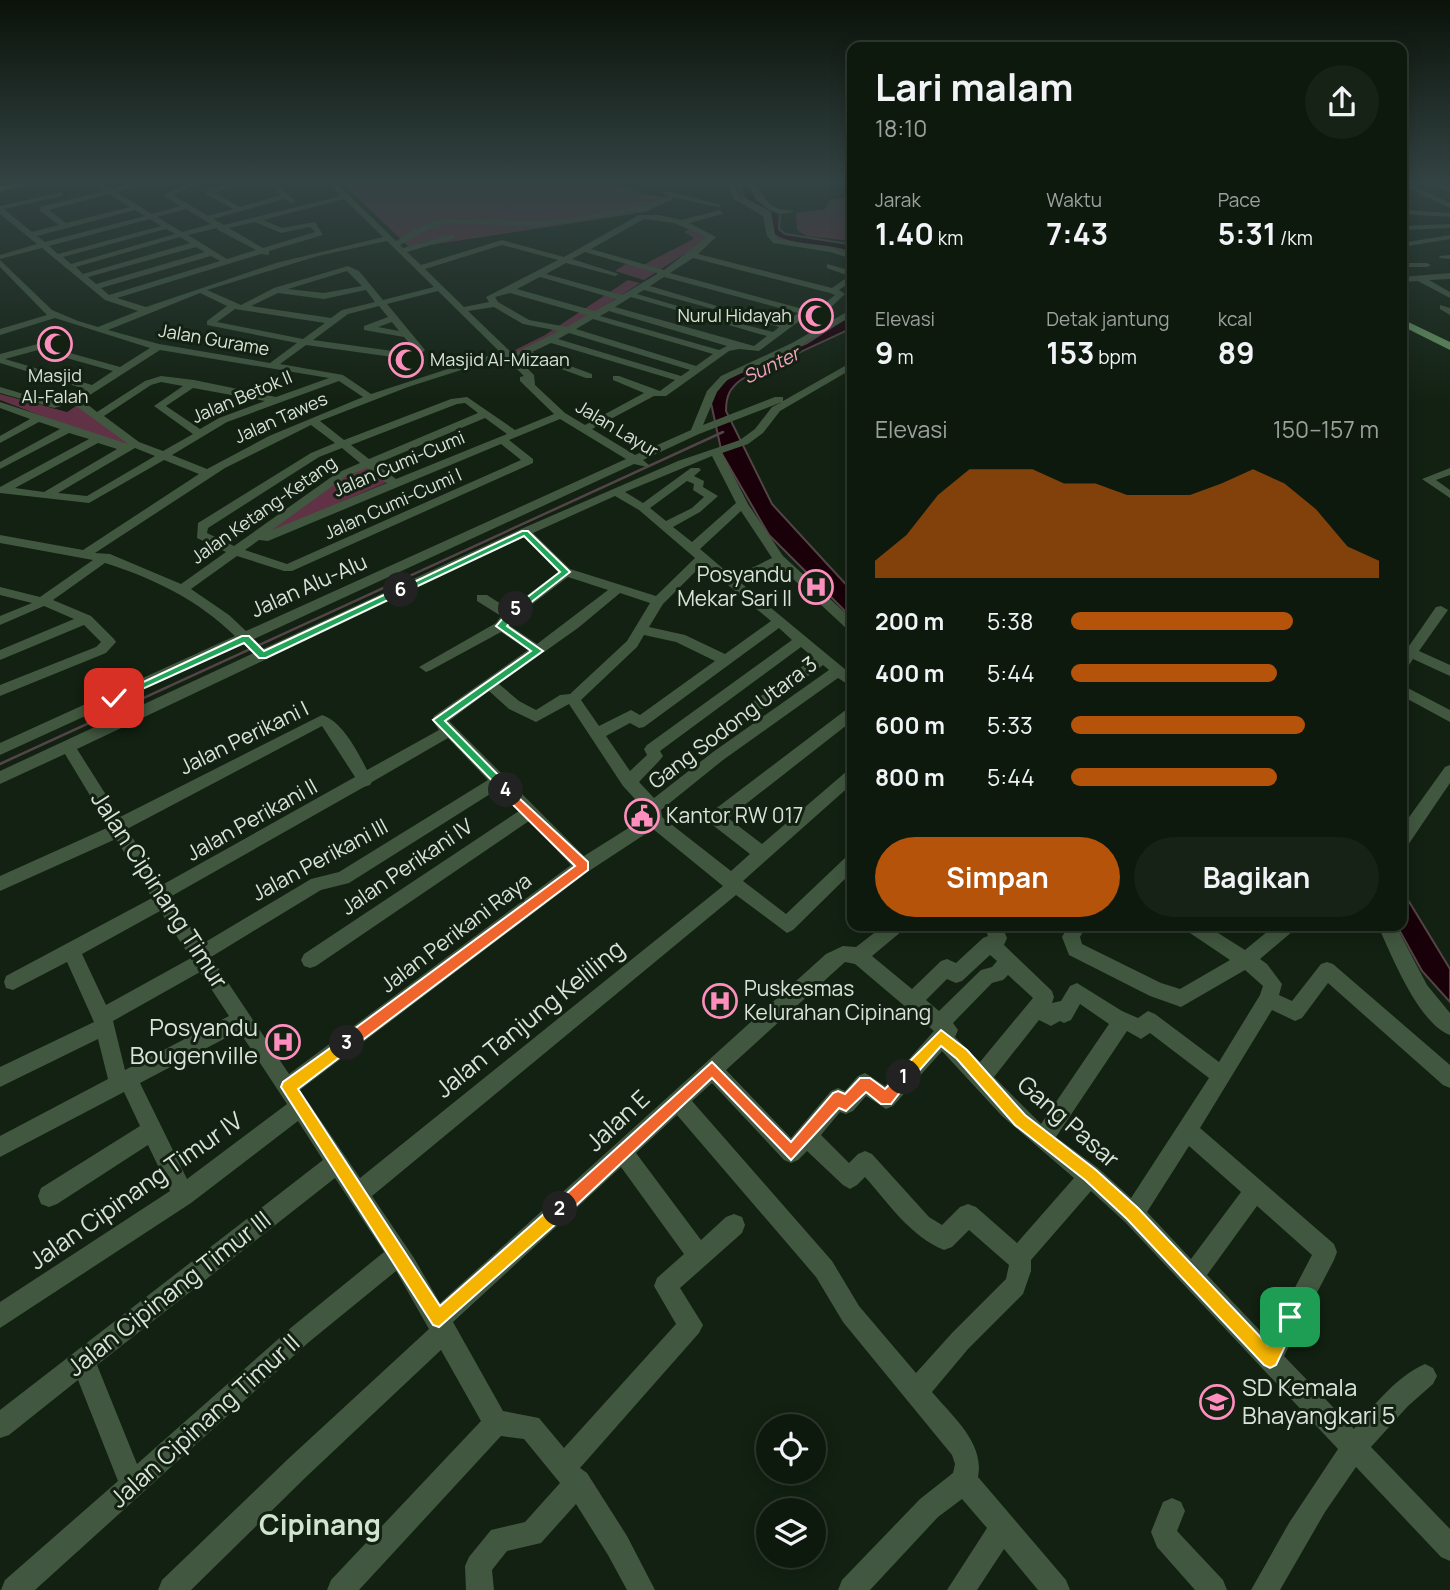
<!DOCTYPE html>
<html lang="id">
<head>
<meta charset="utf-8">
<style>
	body { margin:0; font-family:Manrope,sans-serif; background:#172216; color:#f1f3f6; height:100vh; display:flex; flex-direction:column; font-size:26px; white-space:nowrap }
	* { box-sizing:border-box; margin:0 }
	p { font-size:23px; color:#9ba09d }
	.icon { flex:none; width:38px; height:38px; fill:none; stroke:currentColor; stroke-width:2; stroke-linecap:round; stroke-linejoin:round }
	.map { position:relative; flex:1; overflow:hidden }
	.drawer { position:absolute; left:847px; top:42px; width:560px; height:889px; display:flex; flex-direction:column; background:#0e190d; border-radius:14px; box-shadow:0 4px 18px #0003,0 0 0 2px #2e382e }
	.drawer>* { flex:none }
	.controls { position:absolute; left:756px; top:1414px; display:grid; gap:14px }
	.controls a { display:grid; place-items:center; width:70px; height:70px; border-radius:50%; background:#0e190d; box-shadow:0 4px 18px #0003,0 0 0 2px #2e382e; font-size:35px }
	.pin { position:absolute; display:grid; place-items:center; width:60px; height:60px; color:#fff; margin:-30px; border-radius:14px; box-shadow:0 4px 10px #0006 }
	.km { position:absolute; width:35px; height:35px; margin:-18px; border-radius:50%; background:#222; color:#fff; font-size:19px; line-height:35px; text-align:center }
	.round { display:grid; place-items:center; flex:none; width:74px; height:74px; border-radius:37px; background:#172216 }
	.summary { display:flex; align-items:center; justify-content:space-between; height:119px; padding:0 28px }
	h1 { font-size:38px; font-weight:700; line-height:52px }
	.metrics { display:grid; grid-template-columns:repeat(3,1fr); gap:10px; height:119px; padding:7px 28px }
	.metrics div { display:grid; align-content:center }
	.metrics b { font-size:30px; font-weight:700 }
	.metrics small { font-size:19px; font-weight:400 }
	.metrics p { font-size:19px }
	.chart { height:196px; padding:14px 28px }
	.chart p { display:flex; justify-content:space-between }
	.chart svg { width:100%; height:126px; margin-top:7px; fill:#b45309; opacity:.7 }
	.action { display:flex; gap:14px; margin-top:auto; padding:14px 28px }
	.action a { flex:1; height:80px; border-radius:42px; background:#b45309; color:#fff; font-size:28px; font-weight:700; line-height:80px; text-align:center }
	.action a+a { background:#172216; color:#f1f3f6 }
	ul { padding:0 28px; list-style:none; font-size:23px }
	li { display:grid; grid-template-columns:112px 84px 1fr; align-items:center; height:52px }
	li i { height:18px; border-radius:9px; background:#b45309 }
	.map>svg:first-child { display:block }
</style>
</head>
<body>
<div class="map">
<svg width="1450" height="1590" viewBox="0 0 1450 1590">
	<rect width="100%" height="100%" fill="#122111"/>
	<path fill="#613145" d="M340,181L605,183C630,188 649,197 673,198L646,212L410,248Z
		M852,197V241L806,236L797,230L796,213L825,209L830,200Z
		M692,227L711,237L644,280L615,271L629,262L642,266C660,255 677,249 694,238L684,232Z
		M628,280L640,283L555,338L518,354L515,350L545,335Z
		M0,394L67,412L82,402L130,444L125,448L0,400Z
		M367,464L390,481L258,538L330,484Z"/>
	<path fill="#190009" stroke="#534447" stroke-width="2" d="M736,181H748L757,200L780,214L779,229L785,234L848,244L852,246V253C828,242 796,249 774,235L770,212L745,199Z
		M852,314V327L848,330L742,379C730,388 726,395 726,411L772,504L852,591V618L769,535L722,454L711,403L714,390L732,375L807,343Z
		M1402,890L1450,969V1002L1422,971L1397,926H1402Z"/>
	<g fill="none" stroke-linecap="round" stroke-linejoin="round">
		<path stroke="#534447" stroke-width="2.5" d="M0,764L723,432"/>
		<path fill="#41573f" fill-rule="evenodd" d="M143,181H155L116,192L152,214L180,206L163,195L193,181H203L173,195L208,216L233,209L206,194V190L239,181H251L215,193L240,207L281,195L266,181H273L295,201L291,203L284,199L213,219L224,225L341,196L327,181H334L396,241L425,224L447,219L544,222L645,206L669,196L661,193L665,191L722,205L718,207L672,197V200L647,210L544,226L447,223L431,228L400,245L403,248L454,234V238L407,252L421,265L502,240L564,257L639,215H659L681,220L720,210L723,214L689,223L716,237L698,254L832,288L849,276L827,268V264L852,271V281L839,290L845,294L830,308L818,307L759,351L739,349L729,351L666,396H654L592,429L635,455L691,430L707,391L721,376L792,343L852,309V316L798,347L727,380L717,392L703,425L775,397H783V401L852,362V369L780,411L763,433L748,444L722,453L748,504L783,556L852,619V630L847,629L778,565L741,583L852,675V687L838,678L723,760L661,810L662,817L731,871L750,854L710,823L708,818L710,813L847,709L852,708V721L728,818L762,844L847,771L852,769V784L743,881L786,914L846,857L852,855V872L793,930L787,933L736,895L372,1196L414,1258L440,1303L826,954L843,946L856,947L883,926H905L902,931L872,956L912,989L941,961L947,959L956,963L983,938L988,936L984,926H1002L1007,938L1004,945L1052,991L1054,997L1052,1003L1061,1001L1070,986L1077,983L1122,1011L1138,1018L1148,1011L1155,1014L1219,1062L1260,995L1263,986L1245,970L1181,1007L1150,996L1069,955L1062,937L1068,926H1086L1080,937L1082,944L1161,983L1180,989L1230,960L1187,931L1184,926H1207L1245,950L1274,926H1296L1293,931L1260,959L1267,964L1282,984L1279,995L1292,1001L1321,964L1327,962L1333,964L1450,1065V1088L1443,1085L1328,983L1302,1018L1295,1021L1272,1010L1200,1128L1334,1244L1337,1252L1334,1260L1284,1356L1354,1429C1373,1406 1397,1376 1425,1364L1433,1368L1437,1376L1433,1384L1408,1406L1371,1447L1450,1529V1561L1441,1557L1356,1467L1325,1512L1280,1590H1251L1289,1523L1338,1449L1125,1222L1091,1191L1031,1260V1271L1023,1294L968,1349L932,1392C952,1416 985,1443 978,1477L1066,1580L1070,1590H1038L1004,1549L977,1590H947L987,1528L962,1499L938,1517L870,1590H838L842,1580L920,1499L953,1473L955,1464L952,1455L843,1322L816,1277L677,1115L636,1153L701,1240L726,1217L734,1214L742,1217L745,1225L742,1233L680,1288L703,1325L699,1333L580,1468L587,1473L627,1536L655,1590H627L608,1555L576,1504L541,1543L507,1551L492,1570L494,1590H466L465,1566L469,1557L491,1530L525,1522L560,1483L524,1439L501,1436L359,1590H327L331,1580L481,1421L441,1350L306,1477L191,1590H158L162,1580L288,1459L429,1329L396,1271L309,1342L35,1590H1L5,1580L118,1481L78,1380L9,1435L0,1438V1410L323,1160L298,1121L191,1203L0,1328V1302L170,1191L148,1145L57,1204L49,1207L41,1204L38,1196L41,1188L140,1126L124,1092L0,1157V1136L108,1079L98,1039L0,1087V1067L94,1022L67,962L13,990L6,988L4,982L6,976L152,898L116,839L0,891V876L109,827L65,754L0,784V771L521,529L678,461L740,440L755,429L772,407L782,402L699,434L643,460L649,465L647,467L634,464L254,639L259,644L257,647L252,649L243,644L0,755V743L235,636C198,600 155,579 105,563L53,600L91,616L114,639L116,642L106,653L0,696V685L96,647L101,642L84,625L0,660V650L74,619L44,606L0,625V616L32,603L0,595V587L40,597L93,560L0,543V535L83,550L199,474L164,460L89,503L0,493V487L89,439L69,433L0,469V462L60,429L39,422L0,443V436L30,419L0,408V402L128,444L72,403L54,408L0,393V387C34,396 52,410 85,389L0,363V354L38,344L120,367L150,348L55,318L0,335V329L47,315L0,267V260L52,310L78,321L98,327L138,311L105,300L42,248L0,259V255L37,244L0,214V206L62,192V196L4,209L32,232L59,225L40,211V207L104,191L97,186V184L111,189ZM109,194L130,207L66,223L49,210ZM344,199L383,237L276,263L146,307L117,298L261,254L269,255V251L323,235L315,222L282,228L263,220ZM186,209L211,224L182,232L157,217ZM135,210L145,216L45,242L37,236ZM150,219L161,226L58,254L49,246ZM644,219L674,223L707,237L664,270L591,249ZM255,222L281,233L310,227L315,232L263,248L229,228ZM217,228L218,230L256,250L227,259L188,235ZM166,229L175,234L71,264L63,257ZM180,237L190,243L83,274L76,267ZM387,241L434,287L383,300L359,271L348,266L274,288L241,305L207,290L318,256ZM502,245L558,260L486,297L489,302L464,307L425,269ZM196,247L205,252L96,284L88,277ZM585,252L657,273V274L622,295L546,274L566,263L615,276L619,274L572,259ZM211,256L220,261L109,295L101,288ZM693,258L830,293L835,295L825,303L813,302L803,309L670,273ZM347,271L362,286L324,293L288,289ZM540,277L616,299L595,311L517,289ZM664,277L798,313L785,323L731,308L727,311L779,327L773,332L718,318V322L767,336L754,346L615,307L631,297L704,318L708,315L637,294L644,290L713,309L717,306L650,286ZM366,290L375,302L342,310L331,318L251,306L278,293L324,299ZM438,291L500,352L371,394L343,375L280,364L306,345L400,358L423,352L425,350L387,304ZM200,293L227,306L207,321V325L297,343L270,363L159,344L108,330ZM510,293L587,315L567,327L529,320L498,302L495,297ZM379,306L388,317L364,326V330L404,337L414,349L400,352L313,340L348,314ZM494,307L523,324L559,331L513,354L468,311ZM235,309L325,323L303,339L217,322ZM609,311L727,346L719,350L600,316ZM593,319L713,354L696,366L576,329ZM392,322L399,331L378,327ZM569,333L690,370L681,376L558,339ZM551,343L675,380L660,391L619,376H613V380L644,393L585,425L565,413L535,385L534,375L518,359L525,356L586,378H592V374L532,352ZM38,350L113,371L92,385L5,359ZM160,350L329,378L276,397L194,380L161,376L145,381L97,412L82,400ZM505,356L500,361L502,363L510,362L524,376L520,377V381L554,414L515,430L467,397L451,399L344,440L320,421L408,387ZM339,381L363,397L269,436L207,469L172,455L227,422ZM161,382L183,386L154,406L193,434L163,451L139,442L104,416L151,385ZM193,388L265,401L219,418L200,429L166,406ZM465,403L478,413L369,459L351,445L457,404ZM485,418L507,434L396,479L376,464ZM560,419L626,459L246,631L229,615L191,589L237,556L284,571H292L533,463V459L509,440ZM311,425L335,443L311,453L198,523L197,538L226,552L181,584L110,554L95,553L225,468ZM98,443L117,449L44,492L15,488ZM501,444L521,460L287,564L245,550L259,540L268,541ZM135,448L155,456L87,496L58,493ZM342,448L360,463L337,473L234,546L207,533L208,528L319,457ZM712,456L736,503L692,542L673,527L700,512L718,496L703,487L704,481L694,476L701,470L699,468H691L643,503L625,492ZM367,468L387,483L272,530L345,477ZM687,481L694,484L693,490L704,497L692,508L666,521L650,508ZM615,496L639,510L695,558L656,596L570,569L533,533ZM741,511L772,558L733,577L700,549ZM524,537L558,572L509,609L487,595H477V601L501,616L496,623L419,667L426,672L431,670L501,632L528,650L434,716L432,720L439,730L367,770C358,752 342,721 322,715L120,817L77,749ZM703,564L771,621L725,654L685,635L649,627L663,604ZM568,577L608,590L537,644L509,625L514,618ZM620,593L650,603L627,641L570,694L560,695L536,710L519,701L499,684L578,628ZM779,628L792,640L647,745L644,749L647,755L630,771L606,736L630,723L639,728L644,727ZM644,635L676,642L715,661L640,715L631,710L599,726L581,700L637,647ZM801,647L814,658L754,701L752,705L754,709H764L823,665L829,670L713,752L654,798L639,782L660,760L663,756L660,751ZM489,691L509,709L536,722L569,704L623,786L645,810L646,817L584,856L449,721ZM322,726L355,777L162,885L127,829ZM448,738L488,780L339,872L311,879L202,944L170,897L364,787L370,785L372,782ZM498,789L519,811L304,954L301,960L304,966L310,968L316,966L529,821L571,865L289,1074L211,957L321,890L349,883ZM653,829L723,886L360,1178L300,1090L589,871ZM160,911L191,958L106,1005L82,954ZM990,955L997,961L992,967L981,970L939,1011L926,1000L947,979L956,983L962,981ZM845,962L855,964L934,1031L885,1086L865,1073L858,1076L845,1091L838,1088L831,1091L791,1138L726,1070ZM200,972L229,1016L125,1070L113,1021ZM1008,975L1033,998L980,1062L955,1037L958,1030L953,1023L992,983L1003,980ZM1080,1004L1109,1024L1041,1124L994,1077L1039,1020L1051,1026L1060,1021L1064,1023L1071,1020ZM239,1031L287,1104L187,1179L140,1083ZM1127,1031L1141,1039L1150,1033L1209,1078L1131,1198L1098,1168L1056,1137ZM942,1051L1002,1116L1074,1178L1017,1243L976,1207L968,1204L960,1207L942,1225L929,1217L872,1154L865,1151L858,1154L849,1163L821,1135L840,1112L846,1114L853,1111L866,1096L886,1109L893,1106ZM712,1083L784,1160L791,1163L798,1160L807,1151L843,1185L850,1189L857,1185L865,1177C889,1204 910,1236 944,1250L952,1247L969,1230L1009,1265L1006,1279L952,1333L916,1373L859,1306L832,1261L692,1101ZM1189,1146L1241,1192L1191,1259L1147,1212ZM621,1167L684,1254L657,1278L654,1286L676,1324L564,1448L539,1418L503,1411L453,1322ZM335,1178L384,1252L293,1326L137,1464L97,1365ZM1257,1206L1312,1255L1268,1339L1207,1275Z
			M686,181L755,183L769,204L779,209L795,211C775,220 757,204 750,186L736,187L740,196L770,213L775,235L778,239L832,248L852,254V259L830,252L773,243L767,236L763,216L734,199L729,187Z
			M1402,181L1450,203V208L1402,185Z
			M1427,181H1436L1450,188V193Z
			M1402,210L1450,213V217L1404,214Z
			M1450,224V228L1402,230V226Z
			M1450,235V239L1402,247V243Z
			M1450,255V259L1439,258L1440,256Z
			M1402,263H1427L1431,265L1427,267H1402Z
			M1450,273V279L1429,280L1450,292V298L1418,281L1402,282V277Z
			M1440,305L1450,308V315L1440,309Z
			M1450,468V475L1436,480L1450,490V498L1422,479Z
			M1441,606L1448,610L1419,651L1450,665V676L1413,659L1407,668L1402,670V645L1409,646L1436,607Z
			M1402,685L1450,710V722L1402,696Z
			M1450,765V783L1408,845L1402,847V827L1445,767Z
			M1378,926H1396L1427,985L1450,1013V1035C1418,1023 1392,956 1378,926Z
			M1172,1498L1181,1502L1185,1511L1177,1531L1223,1580L1227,1590H1195L1157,1547L1151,1532L1163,1502Z"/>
		<path fill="#649260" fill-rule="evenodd" d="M22,181H38L0,192V186Z
			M1402,319L1450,342V350L1402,326Z"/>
	</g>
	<linearGradient id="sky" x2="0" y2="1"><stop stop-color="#0a1209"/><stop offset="0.45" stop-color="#334343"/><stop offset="1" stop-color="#334343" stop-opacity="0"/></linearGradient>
	<rect width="1450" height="404" fill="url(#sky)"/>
	<path fill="#f5b400" stroke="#fff" stroke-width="2" d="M941,1030L967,1050L1025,1115L1096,1170L1138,1208L1268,1345L1285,1311L1290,1308L1296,1311L1299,1317L1276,1365L1270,1368L1264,1365L1127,1219L1085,1180L1015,1125L957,1059L941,1046L909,1082H899V1072Z"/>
	<path fill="#f0652b" stroke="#fff" stroke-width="2" d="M712,1062L791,1142L833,1093L838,1091L845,1094L860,1078H870L885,1089L904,1070L912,1077L891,1104H881L866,1092L846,1111L839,1108L791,1160L712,1078L566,1215H555V1204Z"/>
	<path fill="#f5b400" stroke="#fff" stroke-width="2" d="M347,1036L352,1038V1048L298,1089L440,1306L555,1204L560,1201L568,1209L566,1215L439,1327L433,1325L281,1087L283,1082Z"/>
	<path fill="#f0652b" stroke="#fff" stroke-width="2" d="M506,786L588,862V870L352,1048H342V1038L575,866L502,794V787Z"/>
	<path fill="#22a559" stroke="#fff" stroke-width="2" d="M513,607L521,609L507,626L543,651L445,721L510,787V794L506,795L433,720L531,651L496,626Z"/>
	<path fill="#22a559" stroke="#fff" stroke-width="2" d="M522,531H528L570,572L520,611L512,609L560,572L524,536L405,592L397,590Z"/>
	<path fill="#22a559" stroke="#fff" stroke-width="2" d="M401,587L405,592L266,658H259L244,643L118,700L109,698L242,636H249L264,651Z"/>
	<defs>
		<g id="mosque-ring" transform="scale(1.75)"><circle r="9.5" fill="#122111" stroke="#fe8ebd" stroke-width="1.5"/><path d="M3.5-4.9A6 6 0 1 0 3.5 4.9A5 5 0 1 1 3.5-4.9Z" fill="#fe8ebd"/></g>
		<g id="hospital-ring" transform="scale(1.75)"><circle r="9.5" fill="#122111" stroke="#fe8ebd" stroke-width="1.5"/><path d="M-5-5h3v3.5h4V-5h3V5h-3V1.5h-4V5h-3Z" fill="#fe8ebd"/></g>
		<g id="civic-ring" transform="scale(1.75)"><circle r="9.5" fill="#122111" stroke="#fe8ebd" stroke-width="1.5"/><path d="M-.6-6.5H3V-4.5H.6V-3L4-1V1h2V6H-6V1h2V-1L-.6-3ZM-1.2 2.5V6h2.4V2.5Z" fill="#fe8ebd"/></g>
		<g id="school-ring" transform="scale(1.75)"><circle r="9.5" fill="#122111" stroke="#fe8ebd" stroke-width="1.5"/><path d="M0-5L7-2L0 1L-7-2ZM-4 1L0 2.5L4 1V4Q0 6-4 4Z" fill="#fe8ebd"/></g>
	</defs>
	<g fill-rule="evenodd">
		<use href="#mosque-ring" x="816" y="316"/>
		<use href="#mosque-ring" x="55" y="344"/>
		<use href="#mosque-ring" x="406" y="360"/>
		<use href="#hospital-ring" x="816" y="587"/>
		<use href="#civic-ring" x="642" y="816"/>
		<use href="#hospital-ring" x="720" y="1001"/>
		<use href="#hospital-ring" x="283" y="1042"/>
		<use href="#school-ring" x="1217" y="1402"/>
	</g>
	<g text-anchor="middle" stroke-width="6" stroke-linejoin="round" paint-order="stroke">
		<g font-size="18" fill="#dae3d9" stroke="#122111" text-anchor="end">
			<text x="792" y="322">Nurul Hidayah</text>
			<text x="430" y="366" text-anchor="start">Masjid Al-Mizaan</text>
			<text x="55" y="382" text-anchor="middle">Masjid<tspan x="55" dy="21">Al-Falah</tspan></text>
		</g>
		<g font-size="18" fill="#dae3d9" stroke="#122111">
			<text transform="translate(214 340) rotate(10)" y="6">Jalan Gurame</text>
			<text transform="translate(242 397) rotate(-23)" y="6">Jalan Betok II</text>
			<text transform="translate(281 418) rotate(-24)" y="6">Jalan Tawes</text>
			<text transform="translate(617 429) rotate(31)" y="6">Jalan Layur</text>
			<text transform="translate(399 464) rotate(-23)" y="6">Jalan Cumi-Cumi</text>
			<text transform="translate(393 504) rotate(-24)" y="6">Jalan Cumi-Cumi I</text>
			<text transform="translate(264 510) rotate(-35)" y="6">Jalan Ketang-Ketang</text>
		</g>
		<g font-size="19" font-style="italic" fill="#f5a1c2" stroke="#122111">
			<text transform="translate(771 365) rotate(-26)" y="7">Sunter</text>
		</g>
		<g font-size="21" fill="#dae3d9" stroke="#122111" text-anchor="start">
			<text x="792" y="582" text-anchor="end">Posyandu<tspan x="792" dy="24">Mekar Sari II</tspan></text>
			<text x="666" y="823">Kantor RW 017</text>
			<text x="744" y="996">Puskesmas<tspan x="744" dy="24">Kelurahan Cipinang</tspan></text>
		</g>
		<g font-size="21" fill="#dae3d9" stroke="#122111">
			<text transform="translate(309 586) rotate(-24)" y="7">Jalan Alu-Alu</text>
			<text transform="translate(733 723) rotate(-37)" y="7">Gang Sodong Utara 3</text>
			<text transform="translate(244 738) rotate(-26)" y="7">Jalan Perikani I</text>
			<text transform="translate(252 820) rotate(-29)" y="7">Jalan Perikani II</text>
			<text transform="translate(320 860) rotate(-28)" y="7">Jalan Perikani III</text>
			<text transform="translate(407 867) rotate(-34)" y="7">Jalan Perikani IV</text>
			<text transform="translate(456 933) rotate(-37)" y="7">Jalan Perikani Raya</text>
		</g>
		<g font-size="24" fill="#dae3d9" stroke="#122111">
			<text transform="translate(159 890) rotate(57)" y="8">Jalan Cipinang Timur</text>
			<text transform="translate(530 1019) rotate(-39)" y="8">Jalan Tanjung Keliling</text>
			<text transform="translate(618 1121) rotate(-43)" y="8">Jalan E</text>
			<text transform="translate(1068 1122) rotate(41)" y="8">Gang Pasar</text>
			<text transform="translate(136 1191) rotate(-35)" y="8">Jalan Cipinang Timur IV</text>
			<text transform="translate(169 1294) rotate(-38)" y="8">Jalan Cipinang Timur III</text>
			<text transform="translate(205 1421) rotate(-42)" y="8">Jalan Cipinang Timur II</text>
		</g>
		<g font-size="24" fill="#dae3d9" stroke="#122111" text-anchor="end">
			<text x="258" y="1036">Posyandu<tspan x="258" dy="28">Bougenville</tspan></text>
			<text x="1242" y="1396" text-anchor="start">SD Kemala<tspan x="1242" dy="28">Bhayangkari 5</tspan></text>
		</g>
		<g font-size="28" font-weight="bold" fill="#d1e4cf" stroke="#122111">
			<text x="320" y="1535">Cipinang</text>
		</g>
	</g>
</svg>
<div class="controls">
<a><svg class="icon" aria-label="locate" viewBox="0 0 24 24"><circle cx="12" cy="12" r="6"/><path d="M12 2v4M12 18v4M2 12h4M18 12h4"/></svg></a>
<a><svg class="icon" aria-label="layers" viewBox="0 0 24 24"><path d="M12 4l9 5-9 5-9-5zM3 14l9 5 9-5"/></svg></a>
</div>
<div class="pin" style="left:1290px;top:1317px;background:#1e9e55"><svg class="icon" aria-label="arrive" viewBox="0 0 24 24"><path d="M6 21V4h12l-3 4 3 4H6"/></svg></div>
<div class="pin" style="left:114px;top:698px;background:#d93025"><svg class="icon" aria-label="check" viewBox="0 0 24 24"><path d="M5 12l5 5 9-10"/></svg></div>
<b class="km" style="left:904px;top:1077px">1</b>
<b class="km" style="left:560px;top:1209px">2</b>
<b class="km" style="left:347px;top:1043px">3</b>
<b class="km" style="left:506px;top:790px">4</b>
<b class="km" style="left:516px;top:609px">5</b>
<b class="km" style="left:401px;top:590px">6</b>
<section class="drawer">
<div class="summary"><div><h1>Lari malam</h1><p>18:10</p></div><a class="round"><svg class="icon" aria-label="share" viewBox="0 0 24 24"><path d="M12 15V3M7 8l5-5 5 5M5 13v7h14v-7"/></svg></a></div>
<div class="metrics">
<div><p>Jarak</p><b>1.40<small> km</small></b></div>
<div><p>Waktu</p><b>7:43</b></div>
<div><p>Pace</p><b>5:31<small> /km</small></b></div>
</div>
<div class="metrics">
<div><p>Elevasi</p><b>9<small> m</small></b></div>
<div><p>Detak jantung</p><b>153<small> bpm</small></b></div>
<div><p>kcal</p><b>89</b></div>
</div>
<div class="chart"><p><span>Elevasi</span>150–157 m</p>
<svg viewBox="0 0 160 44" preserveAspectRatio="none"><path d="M0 44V38L10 29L20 15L30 6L40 6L50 6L60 11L70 11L80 15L90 15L100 15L110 11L120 6L130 11L140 20L150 33L160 38V44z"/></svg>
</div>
<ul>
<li><b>200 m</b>5:38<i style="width:72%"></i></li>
<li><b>400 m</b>5:44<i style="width:67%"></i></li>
<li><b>600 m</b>5:33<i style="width:76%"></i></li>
<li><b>800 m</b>5:44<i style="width:67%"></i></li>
</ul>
<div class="action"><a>Simpan</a><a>Bagikan</a></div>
</section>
</div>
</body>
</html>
